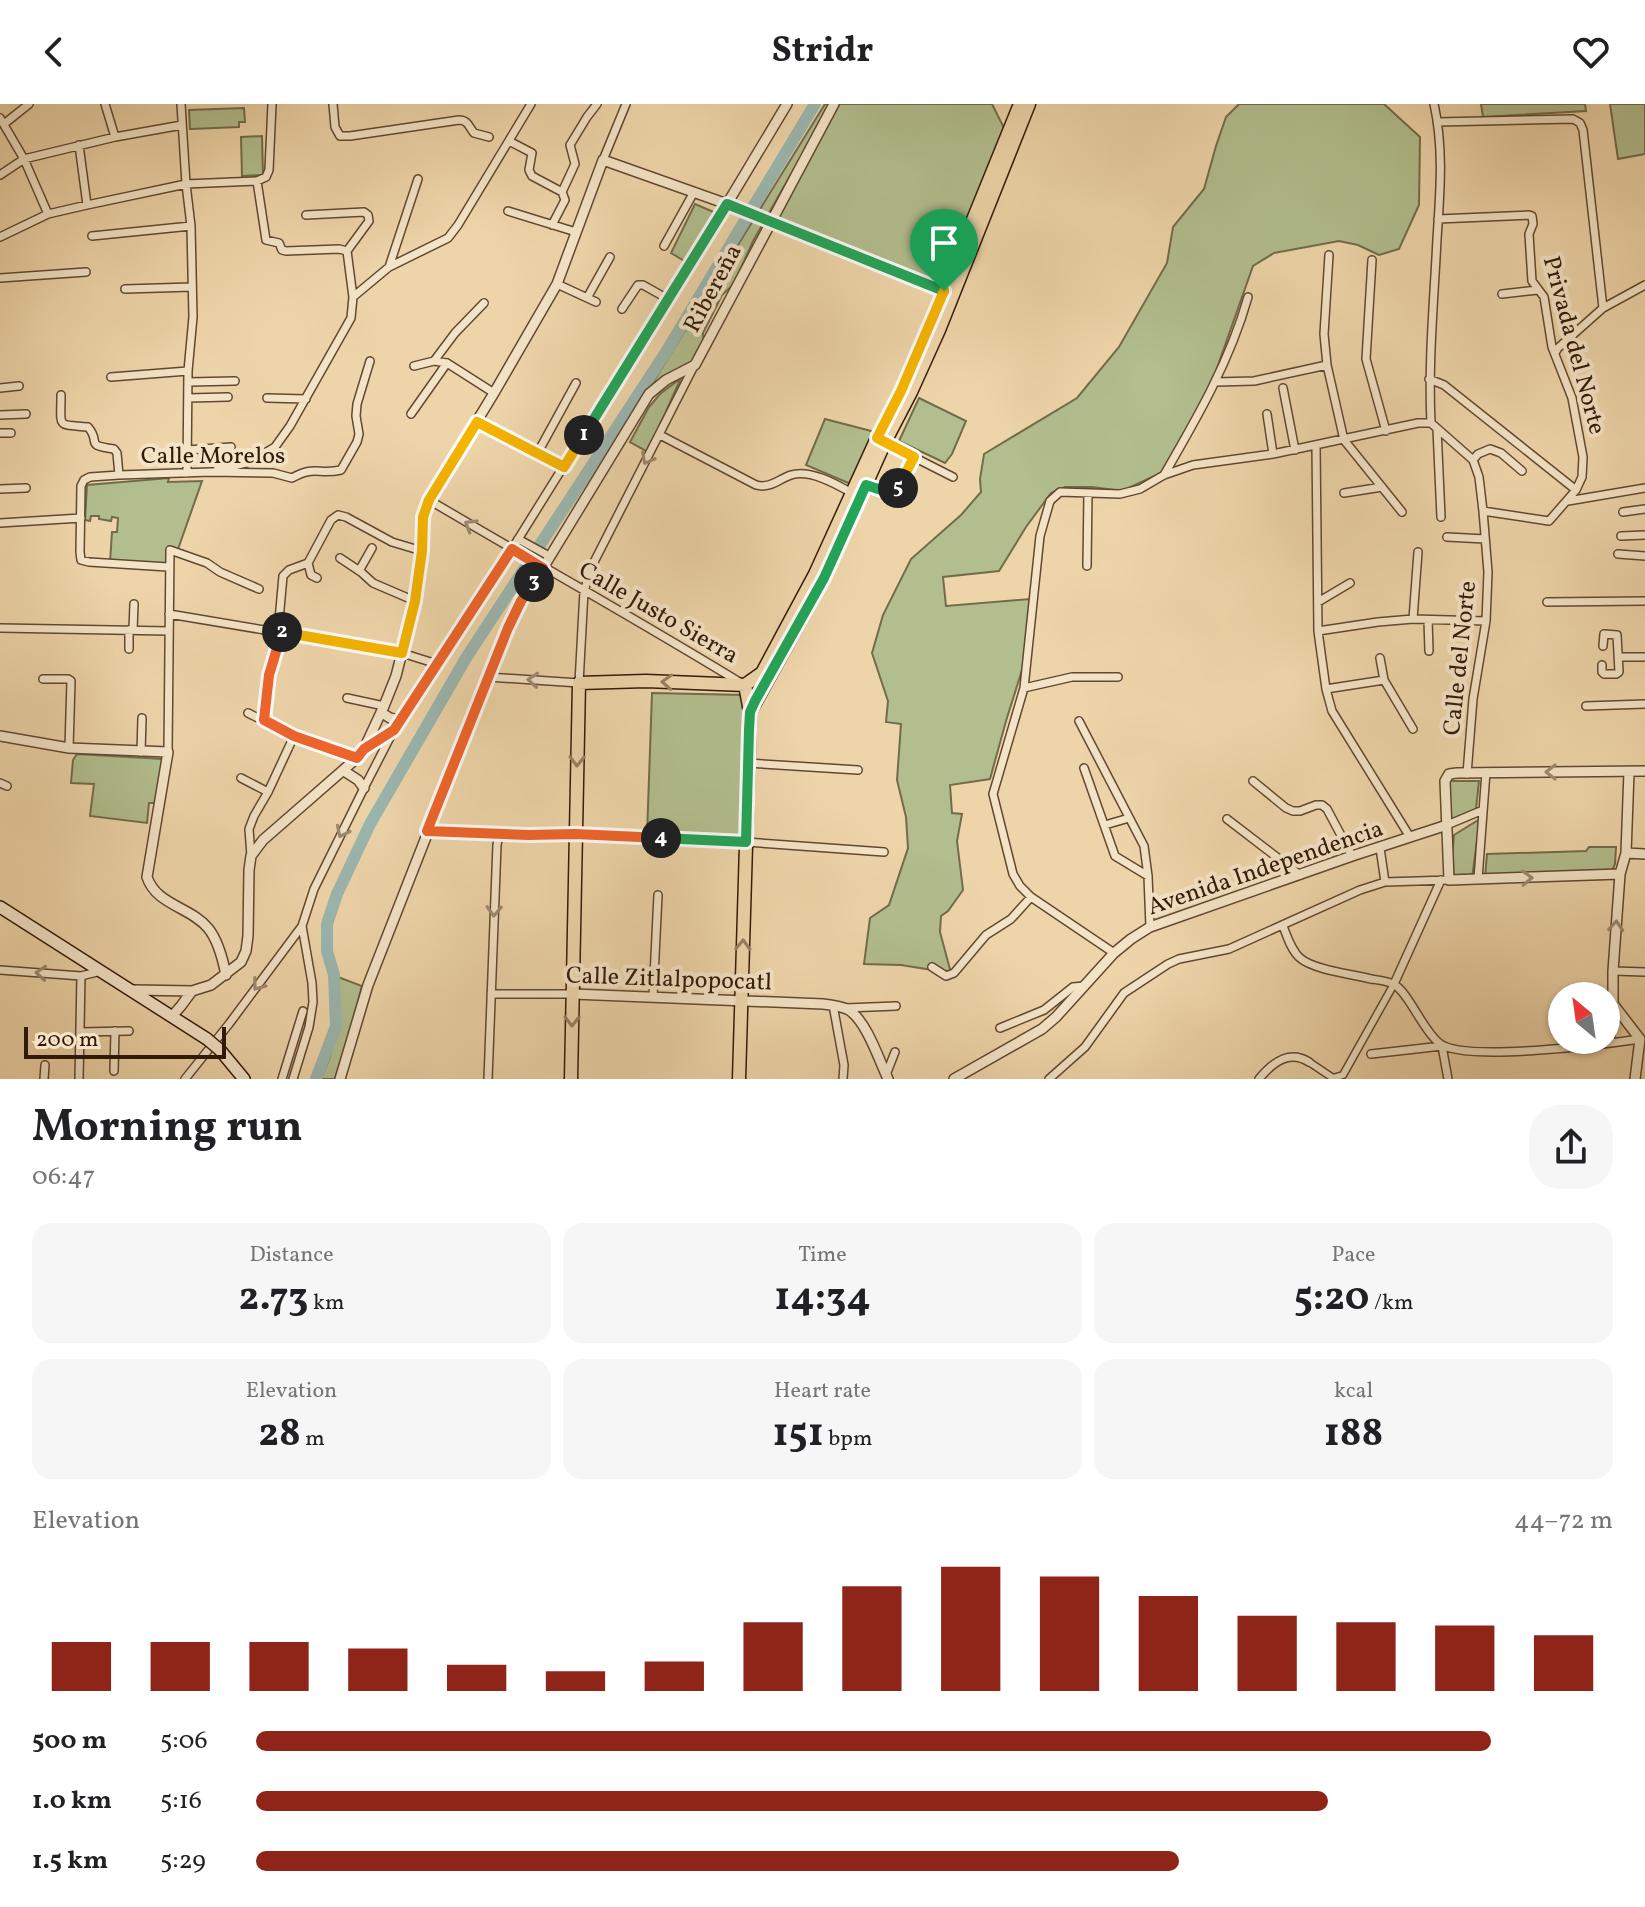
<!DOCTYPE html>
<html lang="en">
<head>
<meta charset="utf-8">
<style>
	body { margin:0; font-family:Vollkorn,serif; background:#f6f6f6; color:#202124; height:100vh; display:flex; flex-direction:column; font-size:30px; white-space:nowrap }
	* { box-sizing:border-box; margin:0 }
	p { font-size:26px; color:#757577 }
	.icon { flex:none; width:44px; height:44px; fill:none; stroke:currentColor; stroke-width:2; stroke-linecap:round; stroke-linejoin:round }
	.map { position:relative; height:975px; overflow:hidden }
	.details { display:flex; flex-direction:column; background:#fff; flex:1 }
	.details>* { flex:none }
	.needle { width:52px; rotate:331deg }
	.buttons { position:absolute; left:1548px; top:878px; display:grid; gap:16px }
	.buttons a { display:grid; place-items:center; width:72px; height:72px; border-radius:50%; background:#fff; box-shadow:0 2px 6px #0004; font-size:40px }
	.scale { position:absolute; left:24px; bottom:20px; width:202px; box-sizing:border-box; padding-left:8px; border:4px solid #331909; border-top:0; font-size:22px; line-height:28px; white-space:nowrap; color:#331909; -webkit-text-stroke:6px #f4e4c7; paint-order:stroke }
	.pin { position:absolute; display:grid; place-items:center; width:68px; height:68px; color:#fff; margin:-82px -34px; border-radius:50% 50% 50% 0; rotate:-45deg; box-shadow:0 0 8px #0007 }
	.pin .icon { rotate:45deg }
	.km { position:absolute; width:40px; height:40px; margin:-20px; border-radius:50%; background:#222; color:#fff; font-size:22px; line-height:40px; text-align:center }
	.round { display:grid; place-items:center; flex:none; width:84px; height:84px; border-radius:32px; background:#f6f6f6 }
	.head { display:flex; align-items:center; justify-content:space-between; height:136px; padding:0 32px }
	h1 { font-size:44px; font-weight:700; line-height:60px }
	.stats { display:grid; grid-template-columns:repeat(3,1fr); gap:12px; height:136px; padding:8px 32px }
	.stats div { display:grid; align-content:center; border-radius:20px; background:#f6f6f6; text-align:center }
	.stats b { font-size:40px; font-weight:700 }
	.stats small { font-size:22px; font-weight:400 }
	.stats p { font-size:22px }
	.chart { height:224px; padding:16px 32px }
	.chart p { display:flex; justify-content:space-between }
	.chart svg { width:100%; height:144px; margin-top:8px; stroke:#8f2418; stroke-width:6 }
	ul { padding:0 32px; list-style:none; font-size:26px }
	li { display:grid; grid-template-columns:128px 96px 1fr; align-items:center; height:60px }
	li i { height:20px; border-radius:10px; background:#8f2418 }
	header { display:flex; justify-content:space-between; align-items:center; height:104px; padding:0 32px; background:#fff; font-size:36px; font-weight:700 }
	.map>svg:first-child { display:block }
</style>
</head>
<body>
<header><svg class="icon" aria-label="back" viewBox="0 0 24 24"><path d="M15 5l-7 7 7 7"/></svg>Stridr<svg class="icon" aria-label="heart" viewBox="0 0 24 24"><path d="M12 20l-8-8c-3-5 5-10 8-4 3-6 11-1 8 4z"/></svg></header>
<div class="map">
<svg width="1645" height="975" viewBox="0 0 1645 975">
	<rect width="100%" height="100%" fill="#eed5a9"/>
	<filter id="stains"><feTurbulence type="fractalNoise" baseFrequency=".0025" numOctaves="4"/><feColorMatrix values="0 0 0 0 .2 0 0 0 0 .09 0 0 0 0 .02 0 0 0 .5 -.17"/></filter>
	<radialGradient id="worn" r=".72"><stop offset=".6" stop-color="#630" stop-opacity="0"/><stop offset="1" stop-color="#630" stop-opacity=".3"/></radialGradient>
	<path fill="#b2be8e" stroke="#726c4c" stroke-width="2" d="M825,0H831L753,137L734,180L722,191L703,229L704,239L697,255L652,280Z
		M839,0H992L1004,24L941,181L777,116Z
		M1239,0H1384L1420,33L1419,101L1399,145L1379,151L1358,141L1339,137L1274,149L1253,162L1211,281L1161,369L1122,387L1092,383H1065L1051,389L1026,423L999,467L943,473L946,502L1030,495L1023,563L1006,617L990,675L950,681L952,709L962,710L957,737L963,786L948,807L941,812L940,828L951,869L901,861L864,860L870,814L889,801L908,744L906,713L897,676L901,620L886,618L888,597L872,549L883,511L911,455L961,411L981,388L980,375L984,350L1077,294L1119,243L1167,159L1173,123L1204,85L1216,42L1226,13Z
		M1481,0H1585L1586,7L1483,13Z
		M1610,0H1645V50L1618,55Z
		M244,4L245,18H239V23L190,25L189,6Z
		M262,32L263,71L242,72L241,33Z
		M695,100L716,109L686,158L671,149Z
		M681,274L648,348L630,338L649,303L660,290Z
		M919,294L966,317L952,350L945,359L899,337Z
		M825,315L875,328L853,381L806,361Z
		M169,374L168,378L202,377L177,448L165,461L110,458L112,428H117L118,414L112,413L111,417L99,415V412H91L90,417L85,416L87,381Z
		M652,589L745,591L740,734L647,731Z
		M77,650L163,655L156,699H149L147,719L90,712L94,680L71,679L73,656Z
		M1450,677H1479L1476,705L1453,717L1449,716Z
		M1480,715L1472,774L1450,775L1454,731Z
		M1589,743H1616L1615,760L1611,769L1485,773L1487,750L1586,747Z
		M338,873L362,882L338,975H321L330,953L338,911Z"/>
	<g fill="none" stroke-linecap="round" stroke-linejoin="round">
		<path stroke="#9bb7b0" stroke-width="12" d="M316,975L336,922L334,871L327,847V820L337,790L370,720L466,554L666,248L815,0"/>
		<g stroke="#624831" stroke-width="9">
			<path id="pedestrian" d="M1309,958L1333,974L1343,971L1394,880"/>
		</g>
		<g stroke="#624831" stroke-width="10">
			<path id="minor" d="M105,0L115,33
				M181,0L186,80L191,122L193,213L188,267L187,369
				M333,0L335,23L340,32H350L459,16C468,16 469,23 474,29L489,33
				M0,14L24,55L48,110
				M1438,18L1573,15L1580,19L1583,26L1603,204
				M4,20L29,0
				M509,37L532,49L529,66L532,72L562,88L565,96L552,121
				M79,41L87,101
				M603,56L626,0
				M0,71L24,55L115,33L182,21
				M257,77L266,136L279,139L282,146L286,147L339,145L347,147
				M562,88L575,60L570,41L587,13L597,0
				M508,107L576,128
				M306,111L364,108L368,111L369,117L347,147
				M1438,115L1529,111L1532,112L1533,120L1529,130L1532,177L1544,193L1552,243L1572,294L1583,353L1582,373L1576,386L1549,417L1483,407
				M770,119L947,188
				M92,132L191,122
				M0,133L48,110L87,101L186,80L257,77L266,73L269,66L272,0
				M664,142L694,88
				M1329,151L1324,230L1327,261L1344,336L1402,408
				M1372,156L1366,255L1386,327
				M389,163L418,75
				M0,174L86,168
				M557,180L596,198
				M125,185L192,183
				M1502,190L1538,186
				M353,193L389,163L448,134L458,121L531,0
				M587,194L610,153
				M622,205L638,181H643L668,195
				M1555,249L1558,244L1603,204L1645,181
				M434,257L455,229L484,199
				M414,262L434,257L447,259L494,289
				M111,273L188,267
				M1429,275L1444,281L1576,386
				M188,278L235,277
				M1216,278L1254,277L1327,261
				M0,284L19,282
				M1283,284L1295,346
				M61,291C61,325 56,320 88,323C102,339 83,341 114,345L117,349L119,371
				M188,294L228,293
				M267,294L306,295
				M411,310L447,259
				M1267,310L1273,350
				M0,311L26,310
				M477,318L564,363
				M1431,319L1473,356L1479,373L1483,407L1488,468L1486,517L1473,595L1467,670
				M1431,319C1428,258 1434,197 1437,135C1440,89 1444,45 1434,0
				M1437,325L1441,413
				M0,329H11
				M660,331L756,381C770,385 779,375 791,371C810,365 836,380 852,389
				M882,337L953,373
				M1316,342L1318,527L1326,585L1332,607L1410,733
				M187,346L231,343
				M537,350L576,279
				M1473,356L1478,350L1490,345L1501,349L1522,367
				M217,366L250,358L275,343L290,322L351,214L353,193L347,147
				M1164,371C1197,314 1230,257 1248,193
				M865,381L890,389L895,386L914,353
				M0,385L26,384
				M1344,389L1382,383
				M429,396C532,457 638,516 741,579
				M1568,397L1645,384
				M1623,408L1645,405
				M0,419L81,414
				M1621,432L1645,431
				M1447,433L1485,435
				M518,435L549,452
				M1618,450L1645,452
				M340,454L361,468L373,479L415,497
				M308,459L331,416L338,411L346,413L392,438L422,447
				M308,459L311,471L317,474
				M1087,462L1088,389
				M168,463L89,458L81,456L80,448L81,382L84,376L90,373L119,371L211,368L273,369L292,374C315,361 318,371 341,366L357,338L359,330L356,312L357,300L370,257
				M359,467L372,444
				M1318,498L1350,479
				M1547,498L1645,497
				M169,510L402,549L437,560
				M1413,515L1418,448
				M1428,516L1429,547
				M0,524L169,527
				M133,526L134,500
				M278,527L283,472L289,466L308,459
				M1318,527L1378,518L1413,515L1486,517
				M129,545V526
				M1619,553H1645
				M1380,554L1384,576L1413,625
				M1602,561V568L1604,570H1616L1619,568L1617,531L1604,530L1603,542
				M488,573L579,579L584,487L593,460L694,262
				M43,575H68L71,577L69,644
				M1024,584L1072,573H1118
				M1326,585L1384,576
				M347,594L384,602
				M1586,602L1645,600
				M248,609L294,632L357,654
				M264,616L269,571L283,528
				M1079,617L1144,742L1148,772L1150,823
				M141,648L142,614
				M168,648L170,446L207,459L220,468L259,485
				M747,659L858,666
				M1084,664L1115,752L1148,772
				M241,674L268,688
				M1253,677L1286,704L1293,707H1300L1316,701H1322L1327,705L1352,752
				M0,679L7,682
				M1227,715L1300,771
				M1105,721L1129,714
				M1447,721L1483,706
				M427,727L529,731L575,730L641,733L746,738L884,748
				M1380,744L1385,778
				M251,752L249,725L254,712L268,688L294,632
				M1478,775L1486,668
				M1283,822C1287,832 1291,846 1300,854C1314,866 1352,870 1371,875C1378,876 1389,877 1395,881C1410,891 1422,925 1439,939C1463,959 1606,940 1640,935
				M1114,849L1031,793L1020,782L1013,770L993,690L1024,584L1040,432L1050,397L1060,388L1120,390L1140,385L1164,371L1193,361L1273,350L1418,319H1431
				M932,863L946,872L954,869L986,831L1011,815L1031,793
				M0,866L81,872L101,867
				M1613,867L1645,868
				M1394,880L1441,776
				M491,890H573
				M653,893L658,791
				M833,901L844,961L843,975
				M846,904L896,902
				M1000,924L1044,906L1073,883L1084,882
				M80,928L129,927
				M1610,939L1613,900
				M1371,950L1442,942L1448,975
				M114,967L115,927
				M886,971L895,948
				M44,975L45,961
				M79,975L81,872
				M185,975L229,920L302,822
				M282,975L303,907
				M293,975L309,923L313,898L312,879L302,822L314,785L364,684L399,616L512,445L727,100
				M488,975L497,741L499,730
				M1049,975L1085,943L1124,889L1168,860L1179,855L1229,845L1360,786L1385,778L1449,776
				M1259,975C1272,959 1289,945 1309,958"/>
		</g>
		<g stroke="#624831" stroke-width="12">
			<path id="tertiary" d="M727,100L787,0
				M382,609L390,614L399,616
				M0,632L69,644L168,648L147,773C156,801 191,803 208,824C218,836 223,856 226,871
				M364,645L394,626
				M344,667L358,676L364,684
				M1629,668L1626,749L1620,770L1613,867V900L1640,935L1635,975
				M1626,749L1645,750
				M1620,770L1449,776L1445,677L1449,670L1457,669L1645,667
				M134,886L192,887L211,881L241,858L246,847L248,832L249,766L251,752L263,736L357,654L364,645L384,602L396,572L415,497L422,447L423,413L429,396L494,289L557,180L603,56L727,100L770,119
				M573,890L823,900C832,901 841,902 849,906C867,918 879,956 888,975
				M173,911L181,902L192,887
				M340,975L368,881L508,524L521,497L543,464L649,290L666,276L695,261L834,0
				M954,975L1042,925L1056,913L1114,849L1131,835L1150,823L1352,752L1447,721"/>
		</g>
		<g stroke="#331909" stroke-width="14">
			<path id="secondary" d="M0,803L207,935
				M220,946L244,975"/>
		</g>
		<g stroke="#331909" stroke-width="15">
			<path id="primary" d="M745,581L762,569L815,470L877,334L901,287L944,187L1020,0
				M750,608L824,474L885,338L911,288L939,226L1029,0
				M571,975L579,579L646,577L745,581
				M739,975L750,608L745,581"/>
		</g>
		<use href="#pedestrian" stroke="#f4e4c7" stroke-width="6"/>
		<use href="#minor" stroke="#f4e4c7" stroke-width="7"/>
		<use href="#tertiary" stroke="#f4e4c7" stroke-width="9"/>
		<use href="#secondary" stroke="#f4e4c7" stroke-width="11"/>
		<use href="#primary" stroke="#eed5a9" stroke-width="12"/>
		<g stroke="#331909" stroke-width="14" stroke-linecap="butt">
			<path id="secondary-bridge" d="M207,935L220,946"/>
		</g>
		<use href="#secondary-bridge" stroke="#f4e4c7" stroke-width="11"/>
	</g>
	<defs><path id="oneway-chevron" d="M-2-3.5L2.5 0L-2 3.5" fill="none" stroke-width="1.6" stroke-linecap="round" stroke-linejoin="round" transform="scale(2)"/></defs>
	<g stroke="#9d8972">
		<use href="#oneway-chevron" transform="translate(647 355) rotate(118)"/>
		<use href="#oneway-chevron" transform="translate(470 421) rotate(-149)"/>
		<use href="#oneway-chevron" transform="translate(533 576) rotate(-176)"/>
		<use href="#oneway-chevron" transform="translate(1551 668) rotate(180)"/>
		<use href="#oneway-chevron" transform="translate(342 728) rotate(116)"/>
		<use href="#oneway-chevron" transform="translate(1527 774) rotate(-2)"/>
		<use href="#oneway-chevron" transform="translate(494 807) rotate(92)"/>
		<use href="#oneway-chevron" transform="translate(1616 822) rotate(-86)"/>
		<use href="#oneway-chevron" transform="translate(41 869) rotate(-176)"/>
		<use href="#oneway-chevron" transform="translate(258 881) rotate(127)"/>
	</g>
	<g stroke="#9a8061">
		<use href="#oneway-chevron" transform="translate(667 578) rotate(-177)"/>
		<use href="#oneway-chevron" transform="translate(577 657) rotate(91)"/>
		<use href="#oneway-chevron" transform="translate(743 841) rotate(-88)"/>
		<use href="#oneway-chevron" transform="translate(572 917) rotate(91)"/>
	</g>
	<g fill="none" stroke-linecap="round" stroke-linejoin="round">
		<g stroke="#fff" stroke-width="16">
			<path id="split-1" d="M584,331L727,100L944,187"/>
		</g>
		<g stroke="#fff" stroke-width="16">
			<path id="split-2" d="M282,528L402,549L415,497L422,447L423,413L429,396L477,318L564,363L584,331"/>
		</g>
		<g stroke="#fff" stroke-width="16">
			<path id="split-3" d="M282,528L269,571L264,616L294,632L357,654L364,645L394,626L512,445L543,464L534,478"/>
		</g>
		<g stroke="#fff" stroke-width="16">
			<path id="split-4" d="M534,478L521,497L508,524L427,727L529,731L575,730L661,734"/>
		</g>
		<g stroke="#fff" stroke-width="16">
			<path id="split-5" d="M661,734L746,738L749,626L750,608L755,597L824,474L866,381L890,389L898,384"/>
		</g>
		<g stroke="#fff" stroke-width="16">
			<path id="split-6" d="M898,384L914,353L877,334L901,287L944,187"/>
		</g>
		<use href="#split-1" stroke="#22a559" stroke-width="10"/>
		<use href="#split-2" stroke="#f5b400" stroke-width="10"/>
		<use href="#split-3" stroke="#f0652b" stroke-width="10"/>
		<use href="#split-4" stroke="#f0652b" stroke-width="10"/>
		<use href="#split-5" stroke="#22a559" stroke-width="10"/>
		<use href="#split-6" stroke="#f5b400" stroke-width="10"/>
	</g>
	<g text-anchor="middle" stroke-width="8" stroke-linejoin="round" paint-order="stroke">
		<g font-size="24" fill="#331909" stroke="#f4e4c7">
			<text transform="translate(712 184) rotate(-62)" y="8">Ribereña</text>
			<text transform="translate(1575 241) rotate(75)" y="8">Privada del Norte</text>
			<text x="213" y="359">Calle Morelos</text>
			<text transform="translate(659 508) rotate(30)" y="8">Calle Justo Sierra</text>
			<text transform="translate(1459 554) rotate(-84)" y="8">Calle del Norte</text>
			<text transform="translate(1265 763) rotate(-19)" y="8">Avenida Independencia</text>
			<text transform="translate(669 874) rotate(2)" y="8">Calle Zitlalpopocatl</text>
		</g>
	</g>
	<rect width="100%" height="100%" filter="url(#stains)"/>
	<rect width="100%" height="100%" fill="url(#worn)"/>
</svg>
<div class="buttons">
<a><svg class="needle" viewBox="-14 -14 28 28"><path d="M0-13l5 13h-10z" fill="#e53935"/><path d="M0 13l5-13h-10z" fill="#757577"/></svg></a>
</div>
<div class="scale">200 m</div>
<div class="pin" style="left:944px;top:187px;background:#1e9e55"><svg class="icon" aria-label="arrive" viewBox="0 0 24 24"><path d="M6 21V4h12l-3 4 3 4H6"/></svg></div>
<b class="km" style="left:584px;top:331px">1</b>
<b class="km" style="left:282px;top:528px">2</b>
<b class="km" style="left:534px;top:478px">3</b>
<b class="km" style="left:661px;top:734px">4</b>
<b class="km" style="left:898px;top:384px">5</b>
</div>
<section class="details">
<div class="head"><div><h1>Morning run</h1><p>06:47</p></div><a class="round"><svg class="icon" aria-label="share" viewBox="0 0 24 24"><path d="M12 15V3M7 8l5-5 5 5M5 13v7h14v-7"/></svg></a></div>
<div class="stats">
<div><p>Distance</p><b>2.73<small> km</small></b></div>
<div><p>Time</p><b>14:34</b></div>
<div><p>Pace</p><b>5:20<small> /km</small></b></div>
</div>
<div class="stats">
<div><p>Elevation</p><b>28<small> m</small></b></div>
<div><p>Heart rate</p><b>151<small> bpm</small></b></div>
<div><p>kcal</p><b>188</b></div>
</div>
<div class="chart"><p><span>Elevation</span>44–72 m</p>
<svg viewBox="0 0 160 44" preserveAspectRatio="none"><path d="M5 44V29M15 44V29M25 44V29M35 44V31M45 44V36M55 44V38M65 44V35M75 44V23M85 44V12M95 44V6M105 44V9M115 44V15M125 44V21M135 44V23M145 44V24M155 44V27"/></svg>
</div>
<ul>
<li><b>500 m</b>5:06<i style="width:91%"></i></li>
<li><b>1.0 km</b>5:16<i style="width:79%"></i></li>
<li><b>1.5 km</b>5:29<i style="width:68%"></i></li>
</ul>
</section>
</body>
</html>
